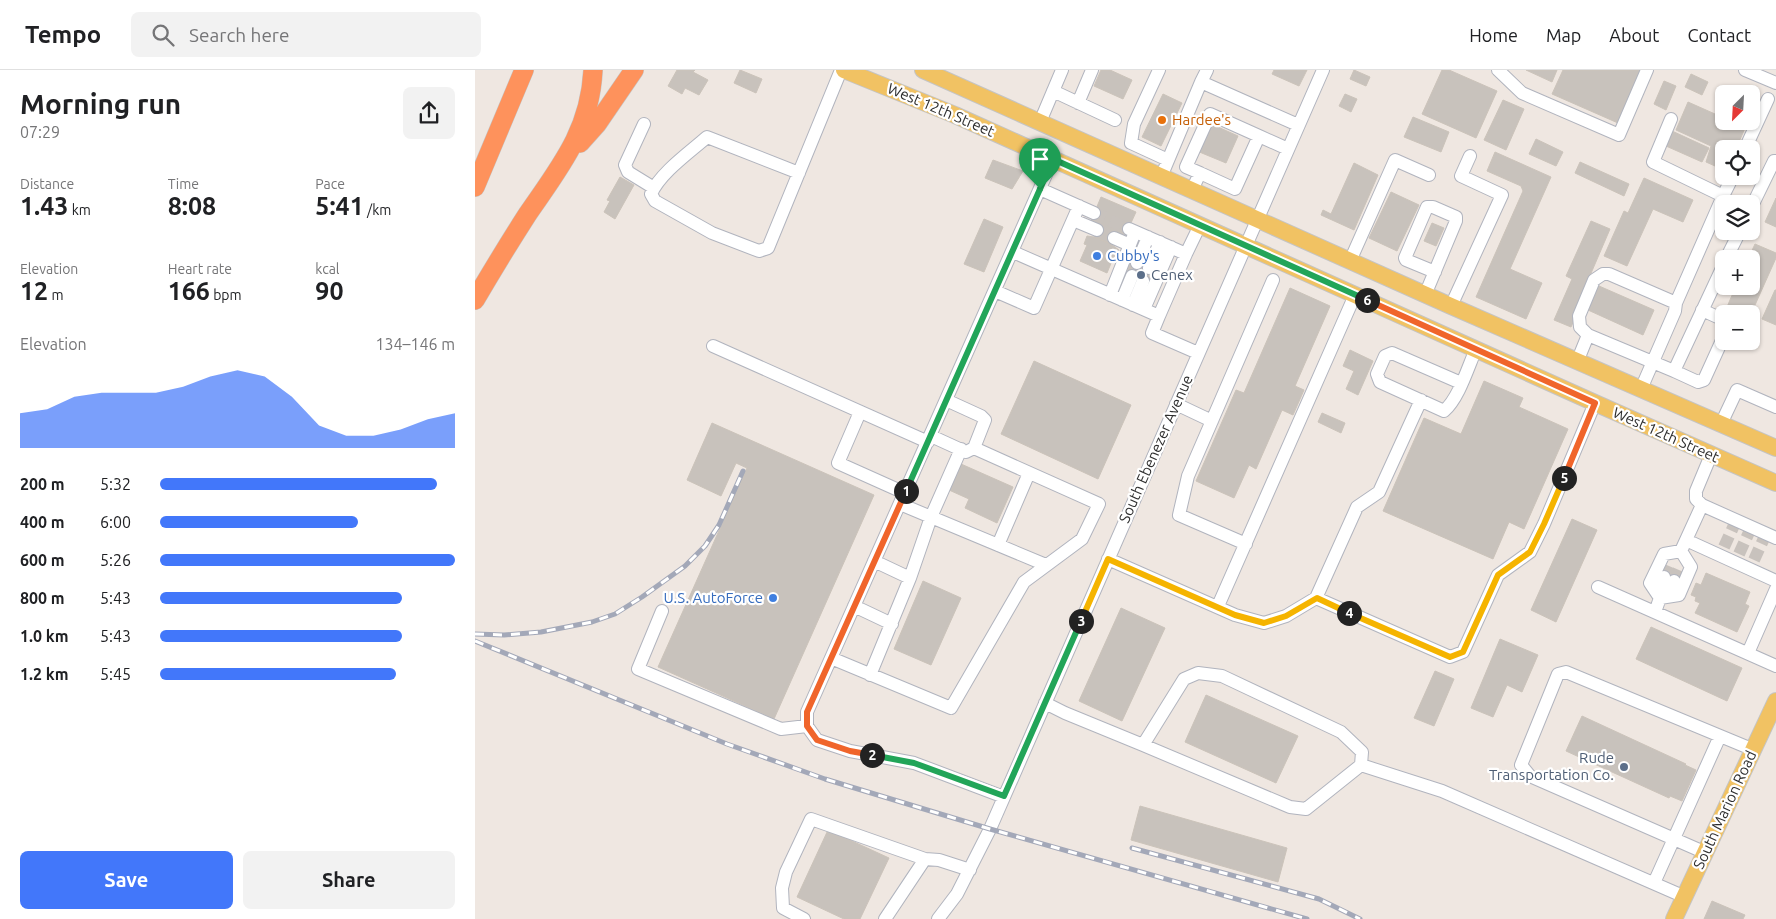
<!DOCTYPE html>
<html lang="en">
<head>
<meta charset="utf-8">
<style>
	body { margin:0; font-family:Ubuntu,sans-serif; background:#f2f2f2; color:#202124; height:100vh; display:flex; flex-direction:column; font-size:19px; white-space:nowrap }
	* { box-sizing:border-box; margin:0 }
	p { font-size:16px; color:#757577 }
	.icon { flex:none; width:28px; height:28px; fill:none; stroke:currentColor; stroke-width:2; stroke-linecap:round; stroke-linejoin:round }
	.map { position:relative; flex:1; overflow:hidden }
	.sheet { display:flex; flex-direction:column; background:#fff; width:475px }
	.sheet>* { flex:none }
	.needle { width:32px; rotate:204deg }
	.controls { position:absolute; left:1240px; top:15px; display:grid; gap:10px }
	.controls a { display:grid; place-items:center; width:45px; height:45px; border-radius:8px; background:#fff; box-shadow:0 1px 4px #0004; font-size:25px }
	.pin { position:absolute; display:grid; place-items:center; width:42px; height:42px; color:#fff; margin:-51px -21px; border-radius:50% 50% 50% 0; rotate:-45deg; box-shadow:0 0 5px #0007 }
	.pin .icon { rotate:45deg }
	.km { position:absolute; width:25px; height:25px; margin:-12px; border-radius:50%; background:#222; color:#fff; font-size:14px; line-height:25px; text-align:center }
	.round { display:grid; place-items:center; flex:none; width:52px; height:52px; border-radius:8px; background:#f2f2f2 }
	.head { display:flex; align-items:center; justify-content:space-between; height:85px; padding:0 20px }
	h1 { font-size:28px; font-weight:700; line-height:38px }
	.metrics { display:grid; grid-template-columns:repeat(3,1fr); gap:8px; height:85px; padding:5px 20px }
	.metrics div { display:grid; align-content:center }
	.metrics b { font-size:25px; font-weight:700 }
	.metrics small { font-size:14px; font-weight:400 }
	.metrics p { font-size:14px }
	.chart { height:140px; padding:10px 20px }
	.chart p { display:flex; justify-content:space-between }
	.chart svg { width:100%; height:90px; margin-top:5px; fill:#4277fa; opacity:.7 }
	.action { display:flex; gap:10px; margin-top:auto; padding:10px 20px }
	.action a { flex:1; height:58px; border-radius:8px; background:#4277fa; color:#fff; font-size:20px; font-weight:700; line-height:58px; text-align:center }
	.action a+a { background:#f2f2f2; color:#202124 }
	ul { padding:0 20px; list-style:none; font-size:16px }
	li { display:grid; grid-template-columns:80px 60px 1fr; align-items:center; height:38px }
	li i { height:12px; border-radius:6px; background:#4277fa }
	header { display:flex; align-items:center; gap:30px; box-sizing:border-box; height:70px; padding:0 25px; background:#fff; border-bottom:1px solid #e0e0e0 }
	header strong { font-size:24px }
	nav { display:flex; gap:28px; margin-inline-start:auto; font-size:18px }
	.search { width:350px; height:45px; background:#f2f2f2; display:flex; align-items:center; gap:12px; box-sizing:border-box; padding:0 18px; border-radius:8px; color:#757577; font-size:19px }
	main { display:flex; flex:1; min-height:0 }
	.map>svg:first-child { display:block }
</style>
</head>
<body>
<header>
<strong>Tempo</strong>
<div class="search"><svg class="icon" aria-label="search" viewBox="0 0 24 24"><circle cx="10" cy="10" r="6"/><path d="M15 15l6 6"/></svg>Search here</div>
<nav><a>Home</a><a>Map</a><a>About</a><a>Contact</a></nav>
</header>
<main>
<section class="sheet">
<div class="head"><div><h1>Morning run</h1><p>07:29</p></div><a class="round"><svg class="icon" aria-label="share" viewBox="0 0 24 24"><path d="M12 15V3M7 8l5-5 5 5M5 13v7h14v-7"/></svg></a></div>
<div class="metrics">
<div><p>Distance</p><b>1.43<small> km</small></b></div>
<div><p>Time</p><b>8:08</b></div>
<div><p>Pace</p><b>5:41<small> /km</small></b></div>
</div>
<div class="metrics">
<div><p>Elevation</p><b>12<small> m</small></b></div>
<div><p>Heart rate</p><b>166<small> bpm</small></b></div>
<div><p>kcal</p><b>90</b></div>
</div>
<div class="chart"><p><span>Elevation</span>134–146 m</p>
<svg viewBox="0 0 160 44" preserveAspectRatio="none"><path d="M0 44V27L10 25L20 19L30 17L40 17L50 17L60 14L70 9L80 6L90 9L100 19L110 33L120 38L130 38L140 35L150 30L160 27V44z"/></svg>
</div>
<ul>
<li><b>200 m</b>5:32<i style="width:94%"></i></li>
<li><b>400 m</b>6:00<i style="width:67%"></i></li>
<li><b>600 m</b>5:26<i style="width:100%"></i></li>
<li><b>800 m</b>5:43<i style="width:82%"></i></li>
<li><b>1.0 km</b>5:43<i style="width:82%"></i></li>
<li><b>1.2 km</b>5:45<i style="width:80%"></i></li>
</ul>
<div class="action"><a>Save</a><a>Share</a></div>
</section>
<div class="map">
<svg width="1301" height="849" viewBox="0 0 1301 849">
	<rect width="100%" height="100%" fill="#efe7e1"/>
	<path fill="#c8c2bc" stroke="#cbc3ba" d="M202,0H220L218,2L233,10L224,25L210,18L207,24L193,16Z
		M265,0L287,9L281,23L259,13Z
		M626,0H635L657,10L648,29L619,16Z
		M799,0H832L824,16L797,4Z
		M879,0L895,7L891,16L875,9Z
		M967,0H974L1022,21L1001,68L947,44Z
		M1051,0H1082L1077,12Z
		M1088,0H1167L1143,53L1077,24Z
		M1216,4L1233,12L1227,25L1210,17Z
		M1189,11L1201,16L1191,40L1179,34Z
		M688,24L707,33L686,76L667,67Z
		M870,24L882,29L876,42L864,36Z
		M1028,30L1049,39L1031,80L1009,70Z
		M1213,32L1249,48V51H1256L1270,58L1261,79H1249V100L1231,92L1236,76L1201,60Z
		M938,47L974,62L966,82L929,67Z
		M734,53L763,66L751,93L722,81Z
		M1197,61L1234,78L1227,92L1191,76Z
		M1061,69L1088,82L1081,96L1054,84Z
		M1020,82L1076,107L1035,199L1067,213L1051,249L1001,227L1048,121L1046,116L1012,101Z
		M518,90L548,101L537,119L510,108Z
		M1105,92L1154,114L1149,126L1100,103Z
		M879,93L903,105L879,160L846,145L848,140L856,144Z
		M145,107L159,115L140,149L129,142L135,131L132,130Z
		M1169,108L1218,130L1208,152L1178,139L1152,196L1129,186L1149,141L1153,143Z
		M916,122L944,135L922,181L894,168Z
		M626,127L661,142L650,166L642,162L636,174L619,167L624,155L616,151Z
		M1301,128V157L1290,152Z
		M509,149L528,157L509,202L489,194Z
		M1116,151L1135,159L1111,215L1114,216L1096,257L1079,250L1097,209L1091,206Z
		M957,153L969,158L961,176L949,171Z
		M612,166L619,167L636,174L644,180L641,187L639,186L632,203L605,191L612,175L609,174Z
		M1280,174L1301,183V188L1276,244H1249L1261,216H1276V189H1273Z
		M656,191L683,203L678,215L651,204Z
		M1124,216L1179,240L1168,265L1113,240Z
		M815,218L855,236L820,316L829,320L818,345L807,340L781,399L774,395L759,428L721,411L761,320L769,323Z
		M1300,220H1301V255L1287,249Z
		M875,280L898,291L883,325L871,319L879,301L868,296Z
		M559,291L656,335L623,409L526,364Z
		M1009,311L1048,328L1044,337L1093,359L1049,459L1034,452L1018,489L908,441L949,348L986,364Z
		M847,343L870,353L866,363L843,352Z
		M237,353L399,425L299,649L183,597L272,398L261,393L246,426L212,410Z
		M486,394L538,417L522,453L490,438L494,429L474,420Z
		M1097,449L1122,460L1081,552L1056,540Z
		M1231,503L1275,522L1270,534L1274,536L1262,562L1220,543L1225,533L1220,531L1221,527L1216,525L1221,513L1226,515Z
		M448,511L486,528L456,595L419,579Z
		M646,538L690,558L647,651L604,631Z
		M1176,557L1267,598L1252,631L1161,589Z
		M1025,569L1063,585L1047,622L1032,615L1018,647L996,638Z
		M960,601L979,609L959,656L939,648Z
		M731,625L823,666L801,713L710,672Z
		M1107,646L1211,694L1210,695L1221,700L1207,731L1195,726L1194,728L1091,681Z
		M665,736L812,778L803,812L656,770Z
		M353,760L414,788L385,849H369L322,827Z
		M1237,831L1270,845L1268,849H1229Z"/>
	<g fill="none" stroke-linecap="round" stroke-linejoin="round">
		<path stroke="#c8c2bd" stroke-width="12" stroke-dasharray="12 6" stroke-linecap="butt" d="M619,143L654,159
			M622,160L639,168
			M1249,477L1260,453
			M1264,484L1275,460
			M1279,490L1290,466
			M1189,507L1195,493
			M1199,511L1205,497"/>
		<g stroke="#b1b4be" stroke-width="14">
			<path id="minor" d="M684,0L659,54L656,73L693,90
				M1023,0L1047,23L1144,65L1172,0
				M1270,0L1301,13
				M726,12L732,0
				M578,21L640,50
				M603,33L617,0
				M1196,49L1178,92L1248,126L1201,233
				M565,52L587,0
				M169,54L150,95L153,102L179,118
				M1270,79L1293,29
				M324,103L232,67C215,82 185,103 176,124L180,131L237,163L284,181L293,178L366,0
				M725,103L711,97L735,44L784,66
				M686,107L726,12L823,55
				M565,119L619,143
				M717,120L725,103L760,119L784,66L813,79
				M1248,126L1258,106
				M1276,138L1299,91H1301
				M598,150L622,160
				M654,159L711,184L725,155
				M639,168L655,175
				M538,182L684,246L711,184
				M1251,189L1265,161
				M875,191L920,90L954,105
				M662,193L673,167
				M674,198L685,172
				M520,221L559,238L604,136
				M635,225L660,162
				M950,225L981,151V147L958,137H952L930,188L931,190L960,202
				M647,230L657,206
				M658,235L668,211
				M976,236L1027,125L986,106L995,86
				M669,239L696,177
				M1227,240L1249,250
				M684,246L677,263L723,283
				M238,276L453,372
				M1102,292L1113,265
				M1199,301L1223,312L1229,310L1249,266
				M986,313L917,283L910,286L902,304L905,312L969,341C984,328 993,297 1001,279
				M1166,319L1200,241L1201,233L1134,204H1128L1119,210L1104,246L1105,257L1113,265L1199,301L1249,194
				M701,334L737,351
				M385,342L363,393L430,423
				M1246,354L1262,320L1301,337
				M456,366L491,382L499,378L510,350L506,346L471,330
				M1236,385L1221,421V429L1227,435L1301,468
				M425,434L456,447L486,379
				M1211,470L1301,511
				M771,474L704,445L713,406L798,210
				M523,475L554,403
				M633,489L760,545L789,553L811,546L841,528L975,587L988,582L1023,505L1055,482L1069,454L1120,333
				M399,491L435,508L456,447L571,495
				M1123,517L1301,596
				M1182,523L1189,507
				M1192,527L1199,511
				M841,528L882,437L904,422L946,330
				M1185,528L1175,513L1189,484L1206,481
				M379,536L417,554
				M743,536L880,225
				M187,541L163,599L306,659L332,656
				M1180,542L1185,528L1204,525L1216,497L1206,481L1227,435
				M1273,583L1301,519
				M356,588L476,638L549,512L607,469L624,434L499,378
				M395,605L435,508
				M570,633L590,643L668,675L815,737L831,739L886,695L887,682L866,662L747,606L723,603L709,609L668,675
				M886,695L967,721L1210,827
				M529,727L439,693L375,681L342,670L332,656V642L578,89
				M1231,783L1055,706L1046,695L1083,604L1091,602L1279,680
				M1179,813L1245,666
				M329,849L308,838L307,818L311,802L336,749L450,789
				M410,849L450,789L464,790L495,800
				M463,849L482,824L515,759L848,0"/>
		</g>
		<g stroke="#c4c4c4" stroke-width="18">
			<path id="major" d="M369,0L480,45L1120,333L1301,413
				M448,0L976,236L1301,378
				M1199,849L1301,631"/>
		</g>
		<g stroke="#c4c4c4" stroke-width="20">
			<path id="highway" d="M105,73L122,54L159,0
				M0,117L49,0
				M0,230C17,201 34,173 52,145C85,97 115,61 118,0"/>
		</g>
		<use href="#minor" stroke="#fff" stroke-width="12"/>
		<use href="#major" stroke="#f1c263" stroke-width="16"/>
		<use href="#highway" stroke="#fe925c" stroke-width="19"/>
		<g stroke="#a3a8b8" stroke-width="5">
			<path id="rail" d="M0,564L29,565L66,562L117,552L140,544L167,527L210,496L230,476L244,455L268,401
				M0,571L252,674L350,709L515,759L832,849
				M657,778L844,829L885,849"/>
		</g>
		<use href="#rail" stroke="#fff" stroke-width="3" stroke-dasharray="9" stroke-linecap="butt"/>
	</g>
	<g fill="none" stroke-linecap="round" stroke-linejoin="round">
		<g stroke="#fff" stroke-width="10">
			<path id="split-1" d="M431,421L565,119"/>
		</g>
		<g stroke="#fff" stroke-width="10">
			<path id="split-2" d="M397,685L375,681L342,670L332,656V642L431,421"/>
		</g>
		<g stroke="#fff" stroke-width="10">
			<path id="split-3" d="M397,685L439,693L529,726L606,551"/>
		</g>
		<g stroke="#fff" stroke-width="10">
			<path id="split-4" d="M606,551L633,489L760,545L789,553L811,546L842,528L874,543"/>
		</g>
		<g stroke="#fff" stroke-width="10">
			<path id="split-5" d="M874,543L975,587L988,582L1023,505L1055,482L1069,454L1089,408"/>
		</g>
		<g stroke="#fff" stroke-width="10">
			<path id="split-6" d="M892,230L1120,333L1089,408"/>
		</g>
		<g stroke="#fff" stroke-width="10">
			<path id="split-7" d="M565,119L578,89L892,230"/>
		</g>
		<use href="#split-1" stroke="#22a559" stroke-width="6"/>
		<use href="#split-2" stroke="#f0652b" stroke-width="6"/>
		<use href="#split-3" stroke="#22a559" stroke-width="6"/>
		<use href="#split-4" stroke="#f5b400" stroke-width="6"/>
		<use href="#split-5" stroke="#f5b400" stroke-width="6"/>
		<use href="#split-6" stroke="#f0652b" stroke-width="6"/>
		<use href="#split-7" stroke="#22a559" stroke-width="6"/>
	</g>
	<circle fill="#e8710a" stroke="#fff" stroke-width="2" cx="687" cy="50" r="5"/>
	<g fill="#3f7fe0" stroke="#fff" stroke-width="2">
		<circle cx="622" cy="186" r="5"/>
		<circle cx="298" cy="528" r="5"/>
	</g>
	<g fill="#5c6f8a" stroke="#fff" stroke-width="2">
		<circle cx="666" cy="205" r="5"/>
		<circle cx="1149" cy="697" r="5"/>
	</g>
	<g text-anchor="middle" stroke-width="4.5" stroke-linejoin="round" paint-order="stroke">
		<g font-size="15" fill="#2e2e2e" stroke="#fff">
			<text transform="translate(466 40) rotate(23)" y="5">West 12th Street</text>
			<text transform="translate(1191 365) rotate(24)" y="5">West 12th Street</text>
			<text transform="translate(681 379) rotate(-66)" y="5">South Ebenezer Avenue</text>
			<text transform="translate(1250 740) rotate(-65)" y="5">South Marion Road</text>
		</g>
		<g font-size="15" fill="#c56008" stroke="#fff" text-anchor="start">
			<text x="697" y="55">Hardee's</text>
		</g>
		<g font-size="15" fill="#366cbe" stroke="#fff" text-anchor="start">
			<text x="632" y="191">Cubby's</text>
			<text x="288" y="533" text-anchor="end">U.S. AutoForce</text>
		</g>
		<g font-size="15" fill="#4e5e75" stroke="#fff" text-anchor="start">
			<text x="676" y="210">Cenex</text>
			<text x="1139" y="693" text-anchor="end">Rude<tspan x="1139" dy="17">Transportation Co.</tspan></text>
		</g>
	</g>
</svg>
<div class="controls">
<a><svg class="needle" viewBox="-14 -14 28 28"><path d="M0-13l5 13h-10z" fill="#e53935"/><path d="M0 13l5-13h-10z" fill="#757577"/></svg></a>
<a><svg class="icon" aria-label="locate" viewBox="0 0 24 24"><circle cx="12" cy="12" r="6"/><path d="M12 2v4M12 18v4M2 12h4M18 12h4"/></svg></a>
<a><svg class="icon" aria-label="layers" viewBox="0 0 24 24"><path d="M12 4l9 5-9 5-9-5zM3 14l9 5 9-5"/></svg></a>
<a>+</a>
<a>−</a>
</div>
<div class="pin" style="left:565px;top:119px;background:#1e9e55"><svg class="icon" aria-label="arrive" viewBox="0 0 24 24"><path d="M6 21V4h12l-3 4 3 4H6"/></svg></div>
<b class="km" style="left:431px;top:421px">1</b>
<b class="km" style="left:397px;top:685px">2</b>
<b class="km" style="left:606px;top:551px">3</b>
<b class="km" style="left:874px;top:543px">4</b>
<b class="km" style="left:1089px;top:408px">5</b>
<b class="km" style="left:892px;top:230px">6</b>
</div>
</main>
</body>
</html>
